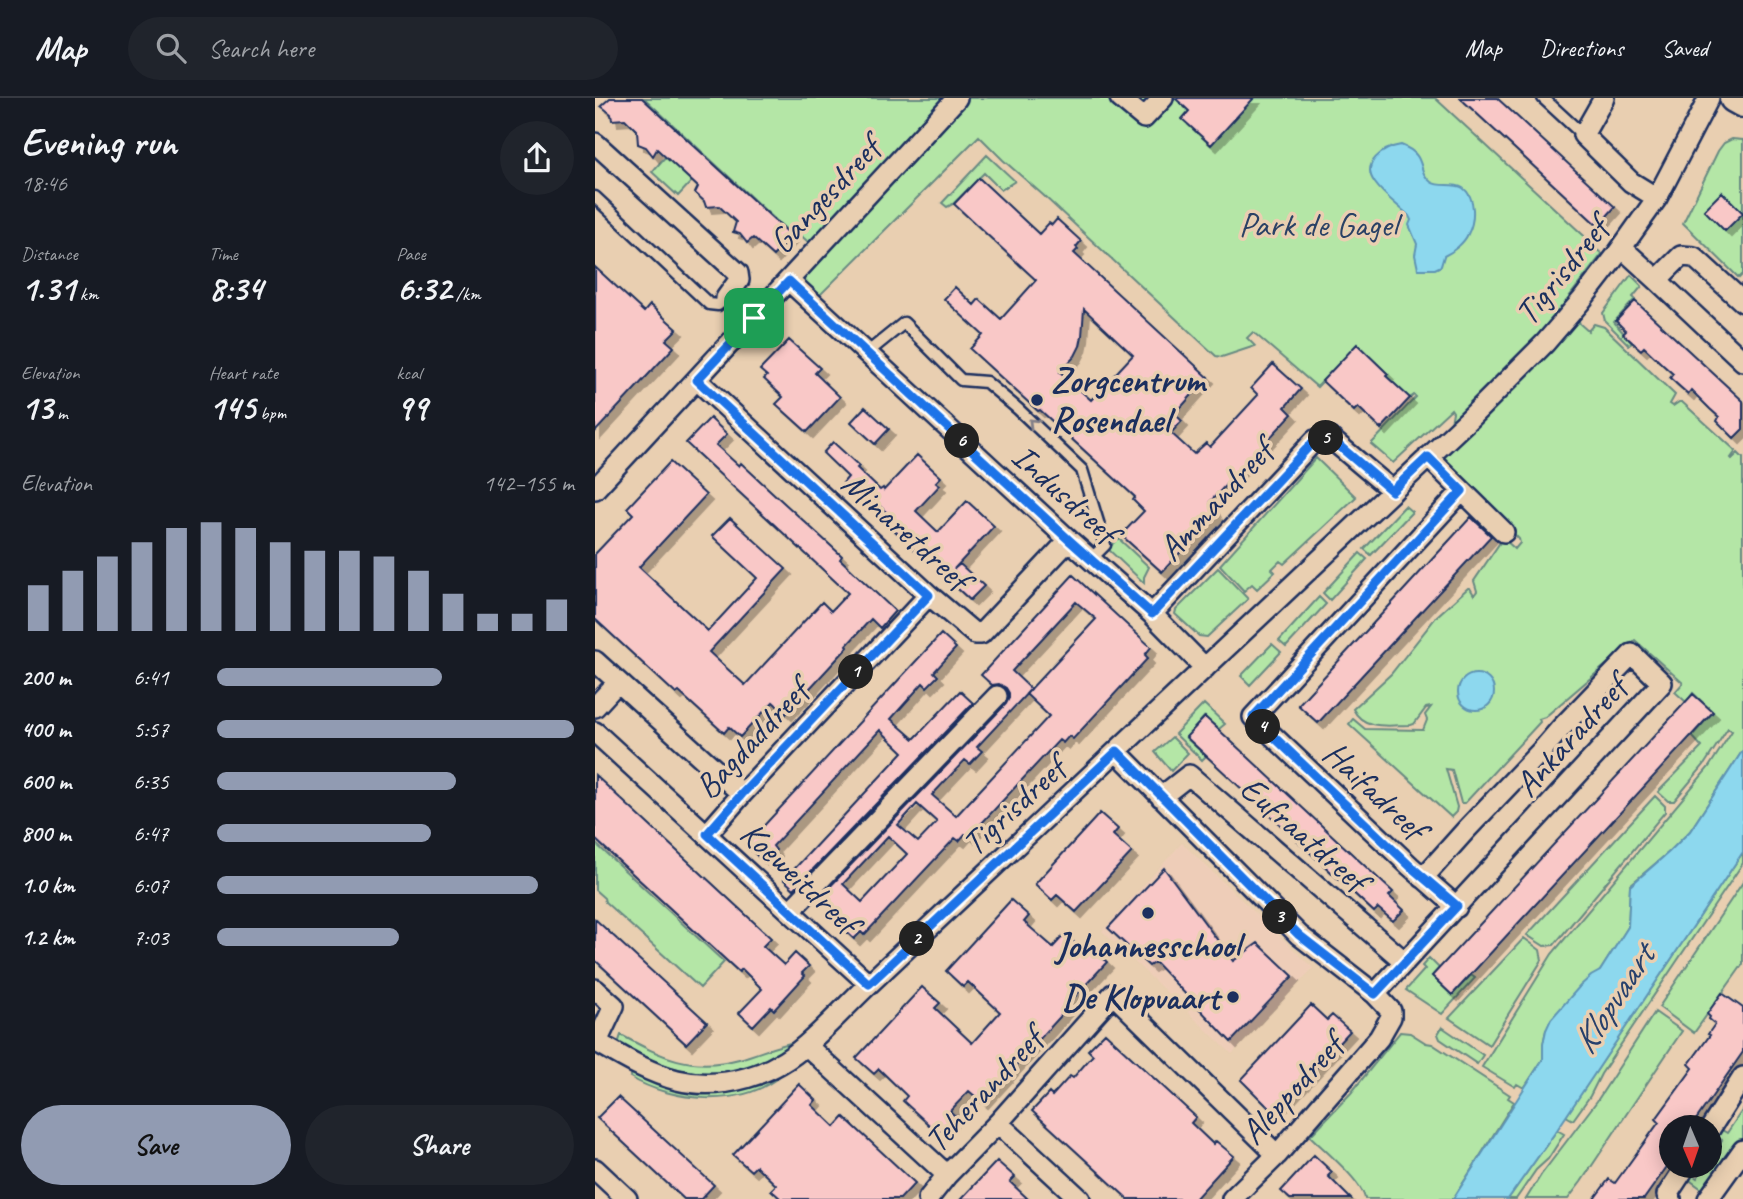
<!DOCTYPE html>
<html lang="en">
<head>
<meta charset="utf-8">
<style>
	body { margin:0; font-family:Caveat,sans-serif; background:#20242c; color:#f1f3f6; height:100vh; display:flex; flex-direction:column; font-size:26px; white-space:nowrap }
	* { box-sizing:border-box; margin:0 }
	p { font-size:23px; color:#9ea1a6 }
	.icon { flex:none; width:38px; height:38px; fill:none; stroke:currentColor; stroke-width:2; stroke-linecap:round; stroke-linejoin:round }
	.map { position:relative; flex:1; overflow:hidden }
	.side { display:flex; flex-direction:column; background:#171b24; width:595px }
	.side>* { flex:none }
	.needle { width:46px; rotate:178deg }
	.buttons { position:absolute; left:1064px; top:1017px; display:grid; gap:14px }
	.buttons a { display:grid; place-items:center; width:63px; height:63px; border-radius:50%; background:#171b24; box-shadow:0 4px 18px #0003; font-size:35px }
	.pin { position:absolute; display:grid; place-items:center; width:60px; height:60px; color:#fff; margin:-30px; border-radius:14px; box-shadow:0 4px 10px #0006 }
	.km { position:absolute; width:35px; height:35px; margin:-18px; border-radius:50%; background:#222; color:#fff; font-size:19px; line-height:35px; text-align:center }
	.round { display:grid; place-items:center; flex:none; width:74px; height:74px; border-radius:37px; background:#20242c }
	.overview { display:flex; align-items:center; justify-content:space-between; height:119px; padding:0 21px }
	h1 { font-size:38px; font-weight:800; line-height:52px }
	.stats { display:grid; grid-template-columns:repeat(3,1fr); gap:10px; height:119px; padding:7px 21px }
	.stats div { display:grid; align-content:center }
	.stats b { font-size:35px; font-weight:800 }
	.stats small { font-size:19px; font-weight:400 }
	.stats p { font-size:19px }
	.chart { height:196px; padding:14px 21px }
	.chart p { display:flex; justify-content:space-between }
	.chart svg { width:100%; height:126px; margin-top:7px; stroke:#919bb2; stroke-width:6 }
	.primary-button { display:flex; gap:14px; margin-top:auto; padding:14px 21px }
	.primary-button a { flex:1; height:80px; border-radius:42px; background:#919bb2; color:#111; font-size:28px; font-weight:800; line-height:80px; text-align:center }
	.primary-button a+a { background:#20242c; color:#f1f3f6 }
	ul { padding:0 21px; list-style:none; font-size:23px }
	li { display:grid; grid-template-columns:112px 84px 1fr; align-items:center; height:52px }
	li i { height:18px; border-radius:9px; background:#919bb2 }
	header { display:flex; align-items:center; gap:42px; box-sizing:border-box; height:98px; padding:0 35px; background:#171b24; border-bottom:2px solid #363941 }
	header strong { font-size:33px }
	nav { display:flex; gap:38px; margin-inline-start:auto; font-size:24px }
	.search { width:490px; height:63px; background:#20242c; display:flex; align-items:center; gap:18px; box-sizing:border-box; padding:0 24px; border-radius:38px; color:#9ea1a6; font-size:26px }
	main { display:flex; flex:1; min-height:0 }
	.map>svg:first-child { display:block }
</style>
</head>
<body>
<header>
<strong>Map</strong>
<div class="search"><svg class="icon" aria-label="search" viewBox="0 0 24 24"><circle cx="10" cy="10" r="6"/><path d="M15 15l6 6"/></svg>Search here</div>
<nav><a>Map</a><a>Directions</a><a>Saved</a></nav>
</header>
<main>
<section class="side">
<div class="overview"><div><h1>Evening run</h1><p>18:46</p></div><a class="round"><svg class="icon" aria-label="share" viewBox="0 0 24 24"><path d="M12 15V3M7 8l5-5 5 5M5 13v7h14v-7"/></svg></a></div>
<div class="stats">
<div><p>Distance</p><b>1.31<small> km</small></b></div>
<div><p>Time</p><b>8:34</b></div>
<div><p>Pace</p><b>6:32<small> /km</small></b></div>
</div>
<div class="stats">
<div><p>Elevation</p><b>13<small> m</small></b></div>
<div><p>Heart rate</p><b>145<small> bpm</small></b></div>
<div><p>kcal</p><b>99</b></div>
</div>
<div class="chart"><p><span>Elevation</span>142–155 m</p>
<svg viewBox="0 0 160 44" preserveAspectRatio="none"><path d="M5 44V28M15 44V23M25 44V18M35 44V13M45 44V8M55 44V6M65 44V8M75 44V13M85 44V16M95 44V16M105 44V18M115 44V23M125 44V31M135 44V38M145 44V38M155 44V33"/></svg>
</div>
<ul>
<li><b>200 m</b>6:41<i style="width:63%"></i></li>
<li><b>400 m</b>5:57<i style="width:100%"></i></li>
<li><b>600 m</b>6:35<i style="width:67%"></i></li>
<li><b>800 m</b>6:47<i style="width:60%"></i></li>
<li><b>1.0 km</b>6:07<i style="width:90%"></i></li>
<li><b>1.2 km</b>7:03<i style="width:51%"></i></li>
</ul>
<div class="primary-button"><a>Save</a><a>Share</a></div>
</section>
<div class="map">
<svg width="1148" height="1101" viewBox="0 0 1148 1101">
	<defs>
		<filter id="shadow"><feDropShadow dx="6" dy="6" stdDeviation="0" flood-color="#0004"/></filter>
	</defs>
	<rect width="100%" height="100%" fill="#e9cfb1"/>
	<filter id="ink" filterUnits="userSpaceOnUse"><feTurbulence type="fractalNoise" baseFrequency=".0143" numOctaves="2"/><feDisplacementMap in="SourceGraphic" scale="14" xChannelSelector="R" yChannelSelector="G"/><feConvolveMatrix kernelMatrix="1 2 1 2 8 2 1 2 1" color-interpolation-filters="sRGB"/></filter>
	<g filter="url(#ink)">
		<path fill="#eecdb8" d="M587,745L718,870L637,956L507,833Z"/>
		<path fill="#b4e6a6" stroke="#688a82" stroke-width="2" d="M49,0H840L1000,148V150L1007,156L974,199L985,226L993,233L999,226L1009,229L1080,297L1075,306L1078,308L1084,304H1087L1141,353L1136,360L1137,361L1143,355L1148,360V652L1095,733L1074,754L1035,787L1033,829L1005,873L951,932L948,946V961L929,990L922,986L920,989L887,969L957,856L1114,669L1137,633L1133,630L1109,667L1079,703H1073L1063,694L1107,649L1097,638L1118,614L1098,595L1091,604L1080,594L1088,585L1040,542L950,619L944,621L945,624L870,705H866L857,672L851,671L862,709L861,714L856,719L754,626L758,621L770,631L828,632L832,622L830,617L836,609L831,610L819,626L816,627C794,627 769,633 758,611L796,576L842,518L873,490H875L879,497L882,493L879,483L906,443L909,441L920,451L925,445L924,441L849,364L858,314L856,311L798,365L776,346L821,299L819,297L815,300L791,278L793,276L762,247L722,289L658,234L652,240L660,248L627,259L621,258L448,97L408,62L384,38L218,204L194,183L221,151L202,134L198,138Z
			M1137,41L1148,42V176L1144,180L1088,125L1123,53L1129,45Z
			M392,57L420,83L406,92L389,75L358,106L352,109L347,105Z
			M71,58L97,83L83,98L57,74Z
			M1036,177L1047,188L1038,199L1040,201L1019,224L1037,245L1034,247L1010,223L1008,215Z
			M721,360L761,399L689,466L685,463L677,471L680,474L662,491L657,486L649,493L625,467Z
			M810,408L817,414L776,457L769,451Z
			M523,440L554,469L549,479V485L513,451Z
			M765,455L772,461L735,502L728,495Z
			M623,470L653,501L612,539L604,538L580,516L581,512Z
			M724,499L731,506L691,549L684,543Z
			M677,546L686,554L655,587L646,578Z
			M609,606L630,626L624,631L609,619L591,640L611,658L607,662L580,636Z
			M577,639L593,655L576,673L560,654Z
			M1060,698L1070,708V714L959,847L949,848L932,837Z
			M0,745L129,864L105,890L10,804L9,800L0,792Z
			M1148,754V765L1006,976L995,998L978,1022L971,1018Z
			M1148,784V866L1099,935L1064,909Z
			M929,840L945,852L947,862L894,947L854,920Z
			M834,860L844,870L837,878L857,897L876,877L880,880L847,916L811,892L830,871L827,868Z
			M1060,914L1087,933L986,1084L973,1101H931L946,1077L1002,1003Z
			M847,929L888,957L882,966L845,941L843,936Z
			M805,934L815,935L831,945L837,946L915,997L913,1000L919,1004L858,1101H770C767,1083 729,1052 715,1038L756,995Z
			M26,937C67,959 96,974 144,961C163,956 181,947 201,944C140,993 86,980 23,946Z
			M39,972L138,992L162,987L184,977H186C147,1011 76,1004 35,979Z
			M1148,1011V1043L1111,1094L1089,1078L1092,1073L1102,1080L1110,1068H1115V1061L1127,1042L1118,1035L1122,1029L1132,1035Z
			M962,1032L969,1036L953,1061L941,1072L921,1101H913Z"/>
		<path fill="#8dd8ee" stroke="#5f94b4" stroke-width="2" d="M806,47C834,58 820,72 836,84C845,90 858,84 868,90C881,99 880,123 873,136C869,145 858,154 849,158L846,168L840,171H823L820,157L822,146L814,127L816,122L814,118C803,107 789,98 780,85C765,65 788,50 806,47Z
			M863 594a18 18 0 1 1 36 0a18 18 0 1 1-36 0Z
			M1148,652V754L962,1032L913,1101H858L948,961V946L951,932L956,921L985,888L996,878L1005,873L1033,829L1035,788L1074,754L1095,733Z"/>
		<path fill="#f9c8c7" stroke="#1b2f5e" stroke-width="2" fill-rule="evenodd" filter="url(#shadow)" d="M15,0H47L197,138L178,158L158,140L152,145L145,136L138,134L141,124L124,108L111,109L109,103L100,95L103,89L62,51L58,58L51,49L43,46L42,33L30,21L17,22L16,16L6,8Z
			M580,0H659L616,47L587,21L594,13Z
			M865,0H902L1020,109L1003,128Z
			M384,80L444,136L454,125L457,127L462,121L486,143L481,149L483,151L479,155L613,279L580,316L587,323L576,335L599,356L611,345L615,349L663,297L656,290L678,266L706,291L690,309L697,316L615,404L621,416L567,474L526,437L549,413L538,402L540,399L445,312L443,313L375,251L388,237L349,201L360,189L379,207L384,201L406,221L441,182L359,106ZM489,211L538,257L496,302L465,274L480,258L485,248L487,238Z
			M1127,94L1148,115L1130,133L1109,112Z
			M0,169L49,214L55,207L82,231L71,242L79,249L0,334Z
			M1040,203L1148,303V331L1139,340L1122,323L1124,319L1115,311L1096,292L1093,296L1075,280L1078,276L1068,267L1049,249L1046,252L1028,236L1031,233L1021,223Z
			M194,242L225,270L220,275L245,299L212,334L181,306L188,299L169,281L172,278L165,272Z
			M762,246L793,276L791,278L815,300L786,331L763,309L759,313L727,283Z
			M270,309L294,331L280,346L256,324Z
			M115,320L132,336L121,347L144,368L146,365L176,393L247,458L245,461L300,513L285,530L276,521L252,547L253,549L191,616L178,604L145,639L134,629L129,635L84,594L81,596L0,521V456L38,416L32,410L75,364L111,397L44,469L113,533L162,480L117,438L135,420L191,471L114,554L150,587L227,504L236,513L253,495L91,345Z
			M238,344L264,368L262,370L285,392L288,390L289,392L322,357L346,379L341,384L345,387L321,413L343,434L372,403L399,428L359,471L365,466L389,488L375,502L351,480L357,474L343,462L329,449L323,455L300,433L305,427L277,401L272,407L248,385L253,379L228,355Z
			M876,419L896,438L723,625L703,607Z
			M478,477L556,549L550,557L553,560L478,641L474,638L468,645L464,642L374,739L370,736L364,743L360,740L269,837L266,834L259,841L245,828L250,822L225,799L411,606L414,600V595L411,590L404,586L397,587L386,577ZM481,504L501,521L431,596L454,618L361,718L337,697L370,662L375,666L387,653L382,649L436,591L417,573ZM322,706L342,724L323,744L303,727ZM293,738L312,756L267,804L248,786Z
			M346,536L361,550L339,574L343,578L332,589L328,585L296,621L319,641L365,593L378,605L199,791L189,782L308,654L285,632L178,748L181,752L170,765L151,747Z
			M1098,596L1118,614L857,897L837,878Z
			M610,619L798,794L794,798L809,812L798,823L783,810L779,814L591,639Z
			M0,677L176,840L168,848L189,867L200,855L214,868L207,875L210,878L179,912L176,909L158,928L144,915L167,891L147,871L144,874L0,741Z
			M505,715L523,731L518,737L537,754L481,814L462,797L457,802L440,786Z
			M569,770L638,863L663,845L698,878L636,944L560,864L554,868L513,830Z
			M416,802L434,818L429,824L458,849L470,836L488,853L494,847L512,864L472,907L474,909L387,1004L374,993L355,1013L360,1018L344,1036L308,1003L312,998L284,971L279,976L261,960L327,889L345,905L340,910L377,945L405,914L373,884L368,889L351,873Z
			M0,821L112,924L91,946L0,862Z
			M1127,895L1148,910V954L1096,1029H1076V1063L1049,1101H999L1014,1081L1020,1085L1064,1024L1061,1021L1098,970L1094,966L1115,937L1113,936L1120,926L1114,921L1115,919L1112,916Z
			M716,907L732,922L737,917L755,933L679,1015L646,982Z
			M510,935L601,1019L596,1025L618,1046L621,1043L639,1058L600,1101H533L437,1013L454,995L457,998L475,978L478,980L498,957L493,952Z
			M204,986L221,1002L217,1007L240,1029L249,1019L320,1085L305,1101H186L176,1092L181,1087L161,1068L156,1073L138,1057Z
			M23,999L119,1087L106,1101H89L2,1020Z
			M719,1057L737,1074L733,1078L756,1101H695L686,1093Z
			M402,1063L420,1079L415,1084L433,1101H366Z"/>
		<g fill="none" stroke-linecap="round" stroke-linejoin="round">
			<g stroke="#1b2f5e" stroke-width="15">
				<path id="lane" d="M948,0L988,37
					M0,99L114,206L123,207L131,200
					M272,255L309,225L366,282L391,284L423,311L487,372L510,447L496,461"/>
			</g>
			<g stroke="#1b2f5e" stroke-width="24">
				<path id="street" d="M525,0L549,20L568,0
					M1009,0L988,37L1036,84L1062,100
					M0,45L143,175L144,182L131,200L146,204L159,220
					M1027,150L1062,182L1148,263
					M1062,182L1086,158L1099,159L1148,204
					M194,183L474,442L557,516L610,570
					M102,282L334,497L380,536H386L474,442
					M833,359L909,434
					M0,391L362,0
					M557,516L720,342L735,340L798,393
					M0,563L147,696
					M0,609L23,584
					M0,634L274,886
					M522,654L704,837L780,896L796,913V919L784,940L682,1057L637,1101
					M566,699L594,677L810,864
					M112,736L147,696L334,497
					M862,809L815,768L658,619L867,393
					M195,813L402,598
					M0,891L19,908L2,944
					M780,896L1067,585L1037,556L966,630L948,651L871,732L828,780
					M0,943C26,958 53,975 82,982C128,993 178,977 212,946C234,927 253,906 274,886L873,322L950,245L986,203L1020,159L1062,100L1114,0
					M211,947L352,1077
					M403,1025L485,1101
					M1115,1031L1148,979
					M0,1071L32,1101
					M333,1101L352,1077L403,1025L518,896L682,1057
					M1076,1101L1072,1097L1091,1068
					M1113,1101L1148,1052"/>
			</g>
			<g stroke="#1b2f5e" stroke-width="33">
				<path id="secondary" d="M1139,0L1148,5"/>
			</g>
			<use href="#lane" stroke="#e9cfb1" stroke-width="10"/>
			<use href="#street" stroke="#e9cfb1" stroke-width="19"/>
			<use href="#secondary" stroke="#e9cfb1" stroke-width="28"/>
		</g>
		<defs><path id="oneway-chevron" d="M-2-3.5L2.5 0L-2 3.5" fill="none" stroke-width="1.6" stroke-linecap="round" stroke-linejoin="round" transform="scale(1.75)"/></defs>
		<use stroke="#827f88" href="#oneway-chevron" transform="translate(438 325) rotate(-136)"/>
	</g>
	<g fill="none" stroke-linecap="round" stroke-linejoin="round" filter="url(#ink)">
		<g stroke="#fff" stroke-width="14">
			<path id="route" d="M194,183L474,442L557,516L720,342L735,340L797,393L833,359L867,393L658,619L815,768L862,808L780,896L704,837L522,653L274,886L112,736L147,696L334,497L102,282Z"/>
		</g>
		<use href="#route" stroke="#1a73e8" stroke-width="9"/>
	</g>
	<g fill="#1b2f5e" stroke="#e9cfb1" stroke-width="2.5">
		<circle cx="442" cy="302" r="7"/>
		<circle cx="553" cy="815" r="7"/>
		<circle cx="638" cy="899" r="7"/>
	</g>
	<g text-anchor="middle" stroke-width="7" stroke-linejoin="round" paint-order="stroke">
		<g font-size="35" fill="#1b2f5e" stroke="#e9cfb1">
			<text transform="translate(229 97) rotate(-47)" y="12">Gangesdreef</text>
			<text transform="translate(966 173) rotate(-51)" y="12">Tigrisdreef</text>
			<text transform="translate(470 395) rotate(42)" y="12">Indusdreef</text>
			<text transform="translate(620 402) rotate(-47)" y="12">Ammandreef</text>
			<text transform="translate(311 432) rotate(42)" y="12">Minaretdreef</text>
			<text transform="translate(975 638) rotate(-48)" y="12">Ankaradreef</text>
			<text transform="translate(156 641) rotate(-47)" y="12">Bagdaddreef</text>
			<text transform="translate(780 692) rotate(43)" y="12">Haifadreef</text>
			<text transform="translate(418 708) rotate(-43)" y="12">Tigrisdreef</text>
			<text transform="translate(709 735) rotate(41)" y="12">Eufraatdreef</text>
			<text transform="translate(205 779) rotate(43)" y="12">Koeweitdreef</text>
			<text transform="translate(696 991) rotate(-48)" y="12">Aleppodreef</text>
			<text transform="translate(388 992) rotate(-47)" y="12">Teherandreef</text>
		</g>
		<g font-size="35" fill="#2a4165" stroke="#e9cfb1">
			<text x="723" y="138">Park de Gagel</text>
		</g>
		<g font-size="35" font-weight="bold" fill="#1b2f5e" stroke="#e9cfb1" text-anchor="start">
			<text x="456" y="294">Zorgcentrum<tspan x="456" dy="40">Rosendael</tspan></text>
			<text x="553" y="859" text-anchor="middle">Johannesschool</text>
			<text x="624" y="911" text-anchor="end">De Klopvaart</text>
		</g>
		<g font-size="37" font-style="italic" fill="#26406c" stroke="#e9cfb1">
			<text transform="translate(1017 901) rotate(-57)" y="13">Klopvaart</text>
		</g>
	</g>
</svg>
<div class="buttons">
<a><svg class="needle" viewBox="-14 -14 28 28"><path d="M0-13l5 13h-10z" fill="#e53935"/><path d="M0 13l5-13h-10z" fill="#9ea1a6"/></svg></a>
</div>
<div class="pin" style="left:159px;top:220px;background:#1e9e55"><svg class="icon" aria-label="arrive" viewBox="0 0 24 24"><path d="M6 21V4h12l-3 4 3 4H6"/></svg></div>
<b class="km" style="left:261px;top:574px">1</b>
<b class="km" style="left:322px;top:841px">2</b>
<b class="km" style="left:685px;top:819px">3</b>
<b class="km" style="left:668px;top:629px">4</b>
<b class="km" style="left:731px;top:340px">5</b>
<b class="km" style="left:367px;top:343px">6</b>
</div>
</main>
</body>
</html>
